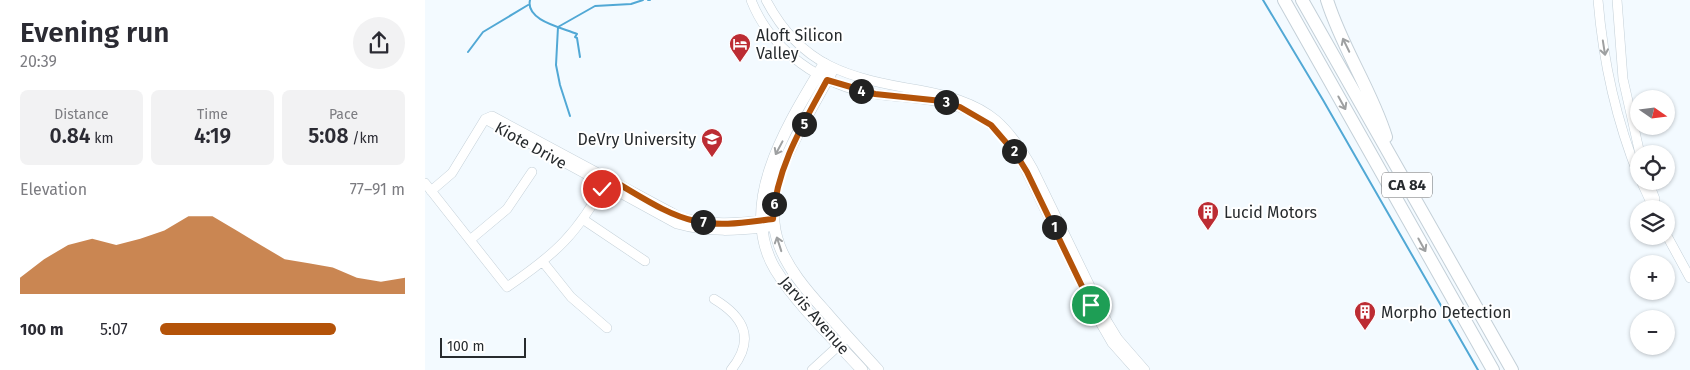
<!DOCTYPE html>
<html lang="en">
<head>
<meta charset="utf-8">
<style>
	body { margin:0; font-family:"Fira Sans",sans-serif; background:#f2f2f3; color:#2b2b33; height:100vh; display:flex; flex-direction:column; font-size:19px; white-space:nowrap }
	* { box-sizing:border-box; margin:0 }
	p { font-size:16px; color:#7c7c81 }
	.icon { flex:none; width:28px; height:28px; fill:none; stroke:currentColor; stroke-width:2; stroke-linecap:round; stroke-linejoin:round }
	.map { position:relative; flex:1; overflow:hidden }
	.sheet { display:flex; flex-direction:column; background:#fff; width:425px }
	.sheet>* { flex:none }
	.needle { width:32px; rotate:104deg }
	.tools { position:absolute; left:1205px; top:90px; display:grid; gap:10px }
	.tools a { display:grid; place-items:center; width:45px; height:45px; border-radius:50%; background:#fff; box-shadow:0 1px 4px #0004; font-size:25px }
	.scale { position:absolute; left:15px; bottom:12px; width:86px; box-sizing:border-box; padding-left:5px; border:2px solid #272b2e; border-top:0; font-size:14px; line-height:18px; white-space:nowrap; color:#272b2e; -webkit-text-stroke:4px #fff; paint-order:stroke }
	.pin { position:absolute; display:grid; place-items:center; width:42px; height:42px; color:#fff; margin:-21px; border:2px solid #fff; border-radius:50%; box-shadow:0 1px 5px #0007 }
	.km { position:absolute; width:25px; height:25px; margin:-12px; border-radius:50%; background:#222; color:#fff; font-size:14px; line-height:25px; text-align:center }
	.round { display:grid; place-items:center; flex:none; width:52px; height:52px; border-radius:26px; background:#f2f2f3 }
	.summary { display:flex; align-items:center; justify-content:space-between; height:85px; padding:0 20px }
	h1 { font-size:28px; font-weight:600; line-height:38px }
	.metrics { display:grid; grid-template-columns:repeat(3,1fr); gap:8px; height:85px; padding:5px 20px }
	.metrics div { display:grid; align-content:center; border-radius:8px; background:#f2f2f3; text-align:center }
	.metrics b { font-size:21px; font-weight:600 }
	.metrics small { font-size:14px; font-weight:400 }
	.metrics p { font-size:14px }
	.chart { height:140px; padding:10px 20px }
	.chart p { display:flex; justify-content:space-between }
	.chart svg { width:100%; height:90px; margin-top:5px; fill:#b45309; opacity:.7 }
	ul { padding:0 20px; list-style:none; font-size:16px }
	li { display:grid; grid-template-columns:80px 60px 1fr; align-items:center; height:38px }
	li i { height:12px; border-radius:6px; background:#b45309 }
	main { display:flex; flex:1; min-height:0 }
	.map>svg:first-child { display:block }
</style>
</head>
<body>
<main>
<section class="sheet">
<div class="summary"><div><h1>Evening run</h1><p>20:39</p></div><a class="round"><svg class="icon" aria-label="share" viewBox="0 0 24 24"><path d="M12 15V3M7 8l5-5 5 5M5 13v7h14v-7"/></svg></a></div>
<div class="metrics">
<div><p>Distance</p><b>0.84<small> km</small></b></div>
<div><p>Time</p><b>4:19</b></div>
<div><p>Pace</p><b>5:08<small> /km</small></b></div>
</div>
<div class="chart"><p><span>Elevation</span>77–91 m</p>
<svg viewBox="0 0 160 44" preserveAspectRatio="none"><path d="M0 44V36L10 27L20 20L30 17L40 20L50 17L60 13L70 6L80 6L90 13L100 20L110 27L120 29L130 31L140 36L150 38L160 36V44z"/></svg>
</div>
<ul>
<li><b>100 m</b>5:07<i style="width:72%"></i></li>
</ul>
</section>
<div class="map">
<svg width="1265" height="370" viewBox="0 0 1265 370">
	<rect width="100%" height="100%" fill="#f3faff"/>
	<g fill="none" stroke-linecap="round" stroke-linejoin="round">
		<path stroke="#51a8d5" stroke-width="2" d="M105,0C100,21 139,28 152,34L150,37L152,38L155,57
			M223,0H225
			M838,0L898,100L1053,370
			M43,52L58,32L103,5
			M145,116L135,85L131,65L133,27L170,6L206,4L218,0"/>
		<g stroke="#c4d0d8" stroke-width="10">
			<path id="minor" d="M326,0C346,51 397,86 450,94C493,100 527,96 565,124C593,145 606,182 621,212C640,249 657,287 676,324L687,343L711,370
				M341,0C376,67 424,78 494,90C521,95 550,102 571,120C587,134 598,151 608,169L682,321L693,339L720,370
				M1173,0C1178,61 1191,120 1214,177
				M1192,0L1198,79L1215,154
				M60,119L252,224C284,233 312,231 344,227
				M1216,181L1229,209
				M1223,181L1230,199
				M0,183L82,287C131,254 153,233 181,181
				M6,191L27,173L60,119L67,116L255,217C285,225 311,223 342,220
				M159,220L220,261
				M1241,234L1265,278
				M45,240L82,209L107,172
				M118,262L146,297L182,328
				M289,299C319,317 331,339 306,370
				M387,370L423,337"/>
		</g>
		<g stroke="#c4d0d8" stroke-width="12">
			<path id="major" d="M399,64C365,121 311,203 350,269C373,306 408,338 437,370
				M408,69C391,101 370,134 357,168C334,230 359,266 400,311C417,331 435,350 453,370"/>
		</g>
		<g stroke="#c4d0d8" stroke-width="14">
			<path id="highway" d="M859,0L1068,370
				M877,0L1087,370
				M902,0C917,48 946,89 961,137"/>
		</g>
		<use href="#minor" stroke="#fff" stroke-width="9"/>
		<use href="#major" stroke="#fff" stroke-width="11"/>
		<use href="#highway" stroke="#fff" stroke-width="12"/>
	</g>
	<defs><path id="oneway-shaft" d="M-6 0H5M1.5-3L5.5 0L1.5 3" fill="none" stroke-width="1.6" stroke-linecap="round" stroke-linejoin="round" transform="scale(1.25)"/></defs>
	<g stroke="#9ea0a1">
		<use href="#oneway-shaft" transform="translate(921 45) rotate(-116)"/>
		<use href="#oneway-shaft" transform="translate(1179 48) rotate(81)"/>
		<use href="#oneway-shaft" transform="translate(917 103) rotate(61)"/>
		<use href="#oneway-shaft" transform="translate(354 148) rotate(118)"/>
		<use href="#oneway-shaft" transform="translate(354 244) rotate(-108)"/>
		<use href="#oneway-shaft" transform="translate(997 245) rotate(61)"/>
	</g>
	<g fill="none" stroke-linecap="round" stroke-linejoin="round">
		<g stroke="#fff" stroke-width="10">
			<path id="route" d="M177,189L183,178C211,193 239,214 270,221C296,227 322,222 348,219C351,168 378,124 402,80L450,94L517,101L535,107L566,125L591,154L602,172L666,305"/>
		</g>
		<use href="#route" stroke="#b45309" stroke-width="6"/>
	</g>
	<defs>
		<g id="hotel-pin" transform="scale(1.125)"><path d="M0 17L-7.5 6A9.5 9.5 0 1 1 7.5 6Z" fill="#bc2c33" stroke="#fff"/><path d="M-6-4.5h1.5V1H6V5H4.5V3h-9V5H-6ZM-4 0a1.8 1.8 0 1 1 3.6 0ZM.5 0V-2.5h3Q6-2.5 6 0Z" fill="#fff"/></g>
		<g id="university-pin" transform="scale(1.125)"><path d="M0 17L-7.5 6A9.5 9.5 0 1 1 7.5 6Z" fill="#bc2c33" stroke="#fff"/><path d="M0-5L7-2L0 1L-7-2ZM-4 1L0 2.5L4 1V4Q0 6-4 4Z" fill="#fff"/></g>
		<g id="building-pin" transform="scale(1.125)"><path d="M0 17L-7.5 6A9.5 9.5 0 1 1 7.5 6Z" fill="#bc2c33" stroke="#fff"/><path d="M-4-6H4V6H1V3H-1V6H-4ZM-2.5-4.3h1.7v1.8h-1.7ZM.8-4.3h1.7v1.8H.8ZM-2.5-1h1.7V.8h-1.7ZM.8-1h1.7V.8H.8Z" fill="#fff"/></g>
	</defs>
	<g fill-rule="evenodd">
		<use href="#hotel-pin" x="315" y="44"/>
		<use href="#university-pin" x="287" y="139"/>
		<use href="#building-pin" x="783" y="212"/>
		<use href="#building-pin" x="940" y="312"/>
	</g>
	<g text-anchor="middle" stroke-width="4" stroke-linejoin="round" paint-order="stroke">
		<rect fill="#fff" stroke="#686b6d" stroke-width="1" x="957" y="172.5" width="50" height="25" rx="4"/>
		<g font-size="15" font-weight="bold" fill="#272b2e">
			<text x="982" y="190">CA 84</text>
		</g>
		<g font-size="16" fill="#272b2e" stroke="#fff" text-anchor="start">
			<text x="331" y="41">Aloft Silicon<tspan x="331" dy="18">Valley</tspan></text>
			<text x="271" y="145" text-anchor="end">DeVry University</text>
			<text x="799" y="218">Lucid Motors</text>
			<text x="956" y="318">Morpho Detection</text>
		</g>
		<g font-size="16" fill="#272b2e" stroke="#fff">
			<text transform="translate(106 145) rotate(29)" y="6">Kiote Drive</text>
			<text transform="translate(390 315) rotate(49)" y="6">Jarvis Avenue</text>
		</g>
	</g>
</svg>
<div class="tools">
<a><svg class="needle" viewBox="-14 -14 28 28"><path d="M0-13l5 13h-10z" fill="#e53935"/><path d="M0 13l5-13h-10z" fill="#7c7c81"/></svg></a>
<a><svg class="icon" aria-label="locate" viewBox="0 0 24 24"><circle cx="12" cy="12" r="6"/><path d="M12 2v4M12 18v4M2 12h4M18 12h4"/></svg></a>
<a><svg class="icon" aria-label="layers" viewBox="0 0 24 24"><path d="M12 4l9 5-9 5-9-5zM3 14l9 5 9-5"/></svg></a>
<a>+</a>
<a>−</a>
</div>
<div class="scale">100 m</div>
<div class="pin" style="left:666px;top:305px;background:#1e9e55"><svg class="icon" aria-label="arrive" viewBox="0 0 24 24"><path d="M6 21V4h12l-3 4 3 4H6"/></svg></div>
<div class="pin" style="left:177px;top:189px;background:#d93025"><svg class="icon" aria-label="check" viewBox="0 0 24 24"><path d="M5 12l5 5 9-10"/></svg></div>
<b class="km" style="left:629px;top:227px">1</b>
<b class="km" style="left:589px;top:151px">2</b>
<b class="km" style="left:521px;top:102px">3</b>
<b class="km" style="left:436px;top:91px">4</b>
<b class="km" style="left:379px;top:124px">5</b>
<b class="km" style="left:349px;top:204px">6</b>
<b class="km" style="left:278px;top:222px">7</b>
</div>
</main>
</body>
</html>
